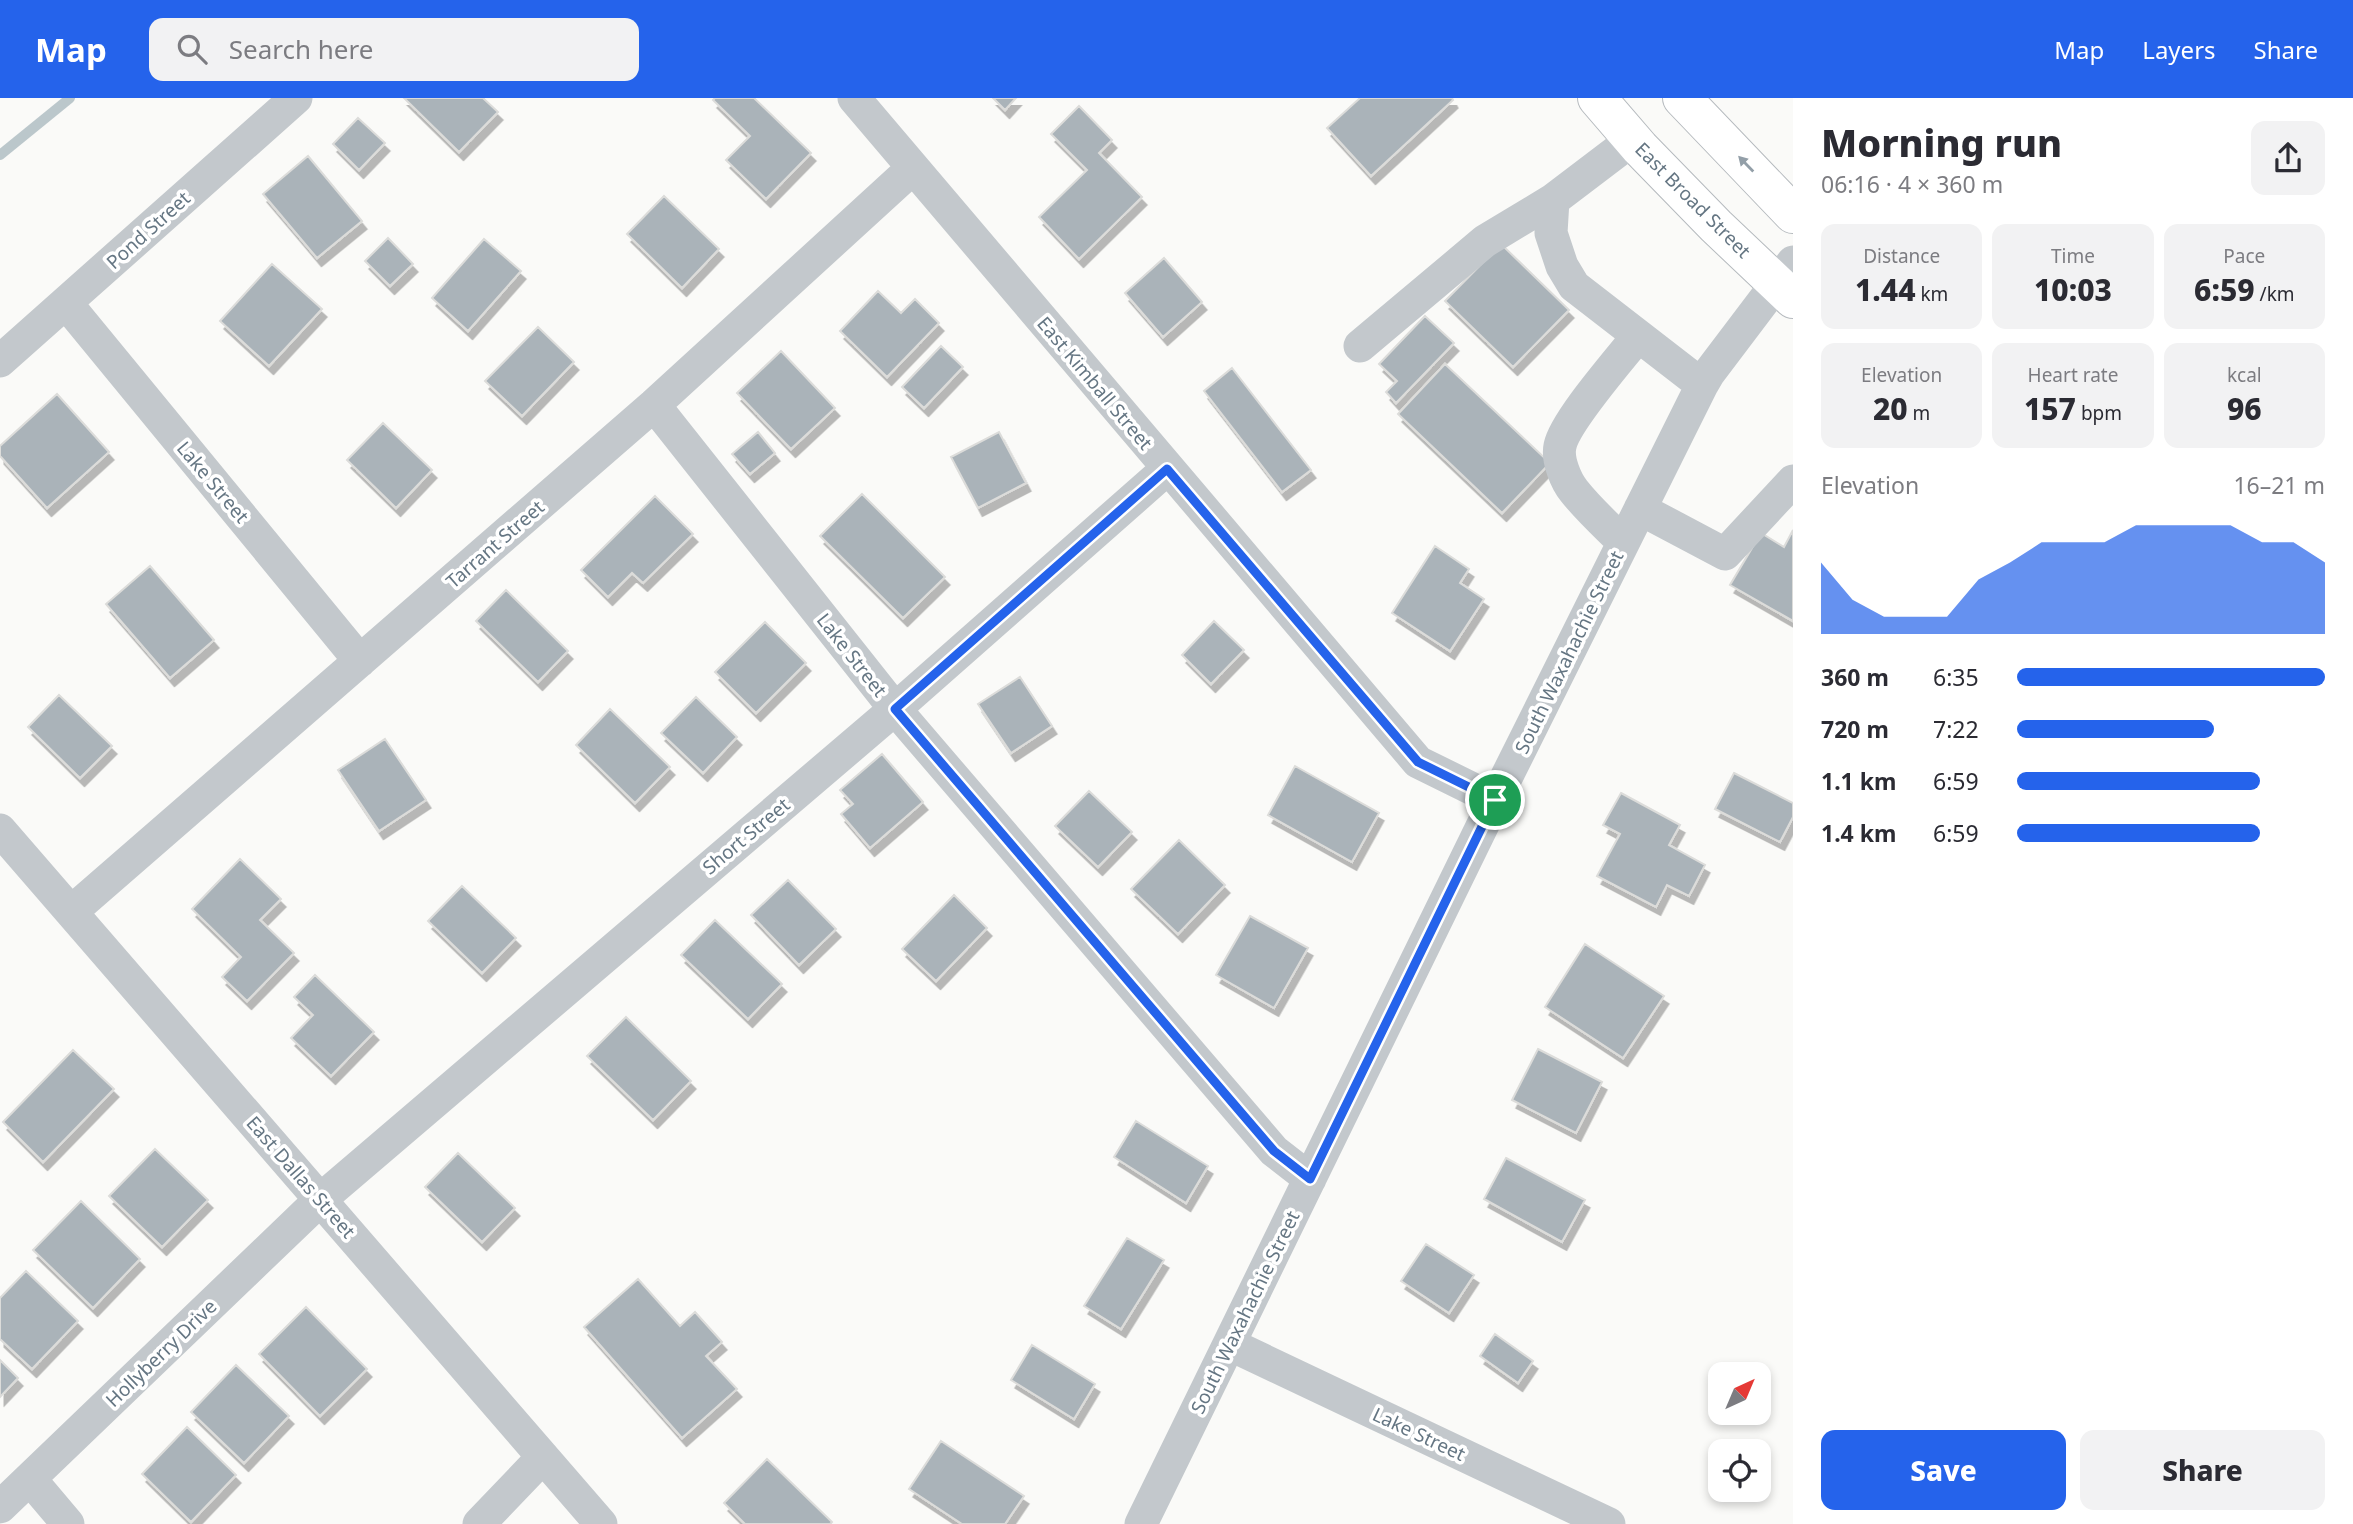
<!DOCTYPE html>
<html lang="en">
<head>
<meta charset="utf-8">
<style>
	body { margin:0; font-family:"Noto Sans",sans-serif; background:#f2f2f3; color:#2b2b33; height:100vh; display:flex; flex-direction:column; font-size:26px; white-space:nowrap }
	* { box-sizing:border-box; margin:0 }
	p { font-size:23px; color:#7c7c81 }
	.icon { flex:none; width:38px; height:38px; fill:none; stroke:currentColor; stroke-width:2; stroke-linecap:round; stroke-linejoin:round }
	.map { position:relative; flex:1; overflow:hidden }
	.drawer { display:flex; flex-direction:column; background:#fff; width:560px }
	.drawer>* { flex:none }
	.needle { width:46px; rotate:44deg }
	.tools { position:absolute; left:1708px; top:1264px; display:grid; gap:14px }
	.tools a { display:grid; place-items:center; width:63px; height:63px; border-radius:14px; background:#fff; box-shadow:0 4px 10px #0003; font-size:35px }
	.pin { position:absolute; display:grid; place-items:center; width:60px; height:60px; color:#fff; margin:-30px; border:4px solid #fff; border-radius:50%; box-shadow:0 2px 7px #0007 }
	.round { display:grid; place-items:center; flex:none; width:74px; height:74px; border-radius:14px; background:#f2f2f3 }
	.overview { display:flex; align-items:center; justify-content:space-between; height:119px; padding:0 28px }
	h1 { font-size:38px; font-weight:800; line-height:52px }
	.stats { display:grid; grid-template-columns:repeat(3,1fr); gap:10px; height:119px; padding:7px 28px }
	.stats div { display:grid; align-content:center; border-radius:14px; background:#f2f2f3; text-align:center }
	.stats b { font-size:30px; font-weight:800 }
	.stats small { font-size:19px; font-weight:400 }
	.stats p { font-size:19px }
	.chart { height:196px; padding:14px 28px }
	.chart p { display:flex; justify-content:space-between }
	.chart svg { width:100%; height:126px; margin-top:7px; fill:#2563eb; opacity:.7 }
	.cta { display:flex; gap:14px; margin-top:auto; padding:14px 28px }
	.cta a { flex:1; height:80px; border-radius:14px; background:#2563eb; color:#fff; font-size:28px; font-weight:800; line-height:80px; text-align:center }
	.cta a+a { background:#f2f2f3; color:#2b2b33 }
	ul { padding:0 28px; list-style:none; font-size:23px }
	li { display:grid; grid-template-columns:112px 84px 1fr; align-items:center; height:52px }
	li i { height:18px; border-radius:9px; background:#2563eb }
	header { display:flex; align-items:center; gap:42px; box-sizing:border-box; height:98px; padding:0 35px; background:#2563eb; color:#fff }
	header strong { font-size:33px }
	nav { display:flex; gap:38px; margin-inline-start:auto; font-size:24px }
	.search { width:490px; height:63px; background:#f2f2f3; display:flex; align-items:center; gap:18px; box-sizing:border-box; padding:0 24px; border-radius:14px; color:#7c7c81; font-size:26px }
	main { display:flex; flex:1; min-height:0 }
	.map>svg:first-child { display:block }
</style>
</head>
<body>
<header>
<strong>Map</strong>
<div class="search"><svg class="icon" aria-label="search" viewBox="0 0 24 24"><circle cx="10" cy="10" r="6"/><path d="M15 15l6 6"/></svg>Search here</div>
<nav><a>Map</a><a>Layers</a><a>Share</a></nav>
</header>
<main>
<div class="map">
<svg width="1793" height="1426" viewBox="0 0 1793 1426">
	<defs>
		<filter id="shadow"><feDropShadow dx="4.5" dy="8" stdDeviation="0" flood-color="#0004"/></filter>
	</defs>
	<rect width="100%" height="100%" fill="#fafaf8"/>
	<g fill="none" stroke-linecap="round" stroke-linejoin="round">
		<path stroke="#bbc7cb" stroke-width="10" d="M0,57L70,0"/>
	</g>
	<path fill="#aab3b9" stroke="#dcdcda" stroke-width="2" filter="url(#shadow)" d="M404,0H483L498,14L459,54Z
		M715,0H754L811,55L766,101L726,62L750,38L713,2Z
		M993,0H1016L1005,12Z
		M1360,0H1452L1453,2L1371,78L1327,30Z
		M1079,8L1112,42L1099,55L1142,99L1079,161L1039,119L1087,72L1051,36Z
		M358,20L385,45L359,72L333,46Z
		M308,58L362,123L317,160L263,96Z
		M664,98L719,151L682,190L627,136Z
		M388,140L413,166L390,188L365,163Z
		M484,141L521,173L468,233L432,200Z
		M1501,146L1569,212L1513,269L1445,203Z
		M1164,160L1202,204L1163,239L1125,195Z
		M272,166L322,211L269,268L220,223Z
		M878,193L901,215L915,201L939,225L887,279L840,233Z
		M1425,218L1454,245L1396,305L1386,294L1397,283L1379,266Z
		M538,229L574,264L522,318L485,283Z
		M941,248L963,269L924,310L902,289Z
		M781,253L835,310L791,351L737,295Z
		M1445,266L1550,365L1502,415L1398,316Z
		M1232,270L1311,372L1282,394L1204,293Z
		M57,296L109,354L47,410L0,358V348Z
		M383,325L432,372L396,410L347,362Z
		M758,334L775,355L750,376L732,356Z
		M999,334L1026,385L978,410L951,359Z
		M862,396L945,479L903,520L820,438Z
		M655,398L693,436L643,485L632,475L608,499L581,472Z
		M1793,432V523L1730,487L1761,435L1784,449Z
		M1435,448L1469,471L1460,485L1484,501L1450,553L1392,515Z
		M150,468L214,542L170,580L106,506Z
		M506,492L568,553L538,584L476,523Z
		M1214,523L1244,552L1211,586L1182,557Z
		M765,524L806,565L756,615L715,574Z
		M1020,579L1052,628L1011,655L978,606Z
		M59,597L112,648L80,680L28,629Z
		M696,599L737,639L703,675L661,635Z
		M610,611L670,669L635,705L576,647Z
		M385,641L426,702L379,733L338,672Z
		M882,656L923,704L870,750L841,716L853,706L840,692Z
		M1295,668L1379,715L1352,764L1268,717Z
		M1734,675L1793,705V719L1780,744L1715,711Z
		M1089,693L1132,734L1098,769L1055,728Z
		M1621,695L1680,727L1669,747L1705,767L1689,798L1667,787L1656,809L1597,778L1620,736L1603,727Z
		M1179,742L1225,787L1178,836L1131,791Z
		M240,761L281,801L260,822L294,855L247,903L222,879L241,859L192,811Z
		M788,782L836,831L799,867L751,817Z
		M462,788L516,840L482,875L428,823Z
		M954,797L987,830L936,883L902,851Z
		M1250,818L1308,850L1274,910L1216,877Z
		M715,822L782,886L748,921L681,857Z
		M1585,846L1664,898L1623,960L1545,909Z
		M315,877L374,934L331,978L291,940L313,917L294,899Z
		M626,919L691,983L653,1022L587,958Z
		M1538,951L1602,984L1576,1035L1512,1002Z
		M73,952L114,991L43,1064L3,1024Z
		M1136,1023L1208,1068L1186,1105L1114,1059Z
		M155,1051L208,1102L162,1149L109,1098Z
		M458,1055L515,1110L482,1144L425,1089Z
		M1506,1060L1585,1102L1562,1144L1484,1101Z
		M81,1103L140,1161L93,1210L33,1152Z
		M1127,1140L1164,1162L1121,1231L1084,1208Z
		M1426,1146L1474,1177L1449,1215L1401,1183Z
		M26,1173L78,1223L32,1271L0,1241V1200Z
		M638,1181L680,1228L695,1214L722,1244L706,1258L737,1291L682,1340L584,1229Z
		M306,1209L367,1271L320,1318L259,1256Z
		M1495,1236L1533,1263L1518,1285L1480,1258Z
		M1032,1247L1095,1286L1074,1321L1011,1282Z
		M0,1262L18,1280L0,1299Z
		M236,1267L289,1318L244,1365L191,1314Z
		M187,1329L236,1377L191,1424L142,1376Z
		M941,1343L1024,1398L1005,1426H962L909,1391Z
		M767,1361L832,1424L830,1426H745L724,1405Z"/>
	<g fill="none" stroke-linecap="round" stroke-linejoin="round">
		<g stroke="#b5babe" stroke-width="40">
			<path id="major" d="M1597,0L1640,50L1716,128L1793,201
				M1682,0L1793,116"/>
		</g>
		<path stroke="#c3c8cc" stroke-width="33" d="M854,0L1418,664L1495,702
			M1632,42L1553,102L1551,135L1562,168L1574,188L1702,287
			M66,205L360,563
			M1360,248L1485,143L1553,102
			M0,263L296,0
			M654,307L895,611L1274,1053L1310,1081
			M1640,411L1725,456L1793,383
			M1623,444C1607,428 1589,412 1574,393C1566,383 1557,362 1560,348C1565,323 1620,261 1638,238
			M0,732L601,1426
			M71,814L654,307L913,70
			M1229,1246L1609,1426
			M30,1381L68,1426
			M0,1409L321,1101L895,611L1167,371
			M479,1426L543,1359
			M1141,1426L1495,702L1702,287L1709,275L1793,164"/>
		<use href="#major" stroke="#fff" stroke-width="38"/>
	</g>
	<defs><path id="oneway-solid" d="M-6-.8H1V-3.2L6.5 0L1 3.2V.8H-6Z" transform="scale(1.75)"/></defs>
	<use fill="#939fa8" href="#oneway-solid" transform="translate(1746 66) rotate(-134)"/>
	<g fill="none" stroke-linecap="round" stroke-linejoin="round">
		<g stroke="#fff" stroke-width="14">
			<path id="route" d="M1167,371L1418,664L1495,702L1310,1081L1274,1053L895,611Z"/>
		</g>
		<use href="#route" stroke="#2563eb" stroke-width="9"/>
	</g>
	<g text-anchor="middle" stroke-width="7" stroke-linejoin="round" paint-order="stroke">
		<g font-size="19" fill="#657683" stroke="#fff">
			<text transform="translate(1693 102) rotate(45)" y="7">East Broad Street</text>
			<text transform="translate(148 132) rotate(-42)" y="7">Pond Street</text>
			<text transform="translate(1095 285) rotate(50)" y="7">East Kimball Street</text>
			<text transform="translate(213 384) rotate(50)" y="7">Lake Street</text>
			<text transform="translate(495 446) rotate(-41)" y="7">Tarrant Street</text>
			<text transform="translate(1569 554) rotate(-64)" y="7">South Waxahachie Street</text>
			<text transform="translate(852 557) rotate(52)" y="7">Lake Street</text>
			<text transform="translate(746 738) rotate(-40)" y="7">Short Street</text>
			<text transform="translate(301 1079) rotate(49)" y="7">East Dallas Street</text>
			<text transform="translate(1245 1214) rotate(-64)" y="7">South Waxahachie Street</text>
			<text transform="translate(161 1255) rotate(-44)" y="7">Hollyberry Drive</text>
			<text transform="translate(1419 1336) rotate(25)" y="7">Lake Street</text>
		</g>
	</g>
</svg>
<div class="tools">
<a><svg class="needle" viewBox="-14 -14 28 28"><path d="M0-13l5 13h-10z" fill="#e53935"/><path d="M0 13l5-13h-10z" fill="#7c7c81"/></svg></a>
<a><svg class="icon" aria-label="locate" viewBox="0 0 24 24"><circle cx="12" cy="12" r="6"/><path d="M12 2v4M12 18v4M2 12h4M18 12h4"/></svg></a>
</div>
<div class="pin" style="left:1495px;top:702px;background:#1e9e55"><svg class="icon" aria-label="arrive" viewBox="0 0 24 24"><path d="M6 21V4h12l-3 4 3 4H6"/></svg></div>
</div>
<section class="drawer">
<div class="overview"><div><h1>Morning run</h1><p>06:16 · 4 × 360 m</p></div><a class="round"><svg class="icon" aria-label="share" viewBox="0 0 24 24"><path d="M12 15V3M7 8l5-5 5 5M5 13v7h14v-7"/></svg></a></div>
<div class="stats">
<div><p>Distance</p><b>1.44<small> km</small></b></div>
<div><p>Time</p><b>10:03</b></div>
<div><p>Pace</p><b>6:59<small> /km</small></b></div>
</div>
<div class="stats">
<div><p>Elevation</p><b>20<small> m</small></b></div>
<div><p>Heart rate</p><b>157<small> bpm</small></b></div>
<div><p>kcal</p><b>96</b></div>
</div>
<div class="chart"><p><span>Elevation</span>16–21 m</p>
<svg viewBox="0 0 160 44" preserveAspectRatio="none"><path d="M0 44V19L10 32L20 38L30 38L40 38L50 25L60 19L70 12L80 12L90 12L100 6L110 6L120 6L130 6L140 12L150 12L160 19V44z"/></svg>
</div>
<ul>
<li><b>360 m</b>6:35<i style="width:100%"></i></li>
<li><b>720 m</b>7:22<i style="width:64%"></i></li>
<li><b>1.1 km</b>6:59<i style="width:79%"></i></li>
<li><b>1.4 km</b>6:59<i style="width:79%"></i></li>
</ul>
<div class="cta"><a>Save</a><a>Share</a></div>
</section>
</main>
</body>
</html>
